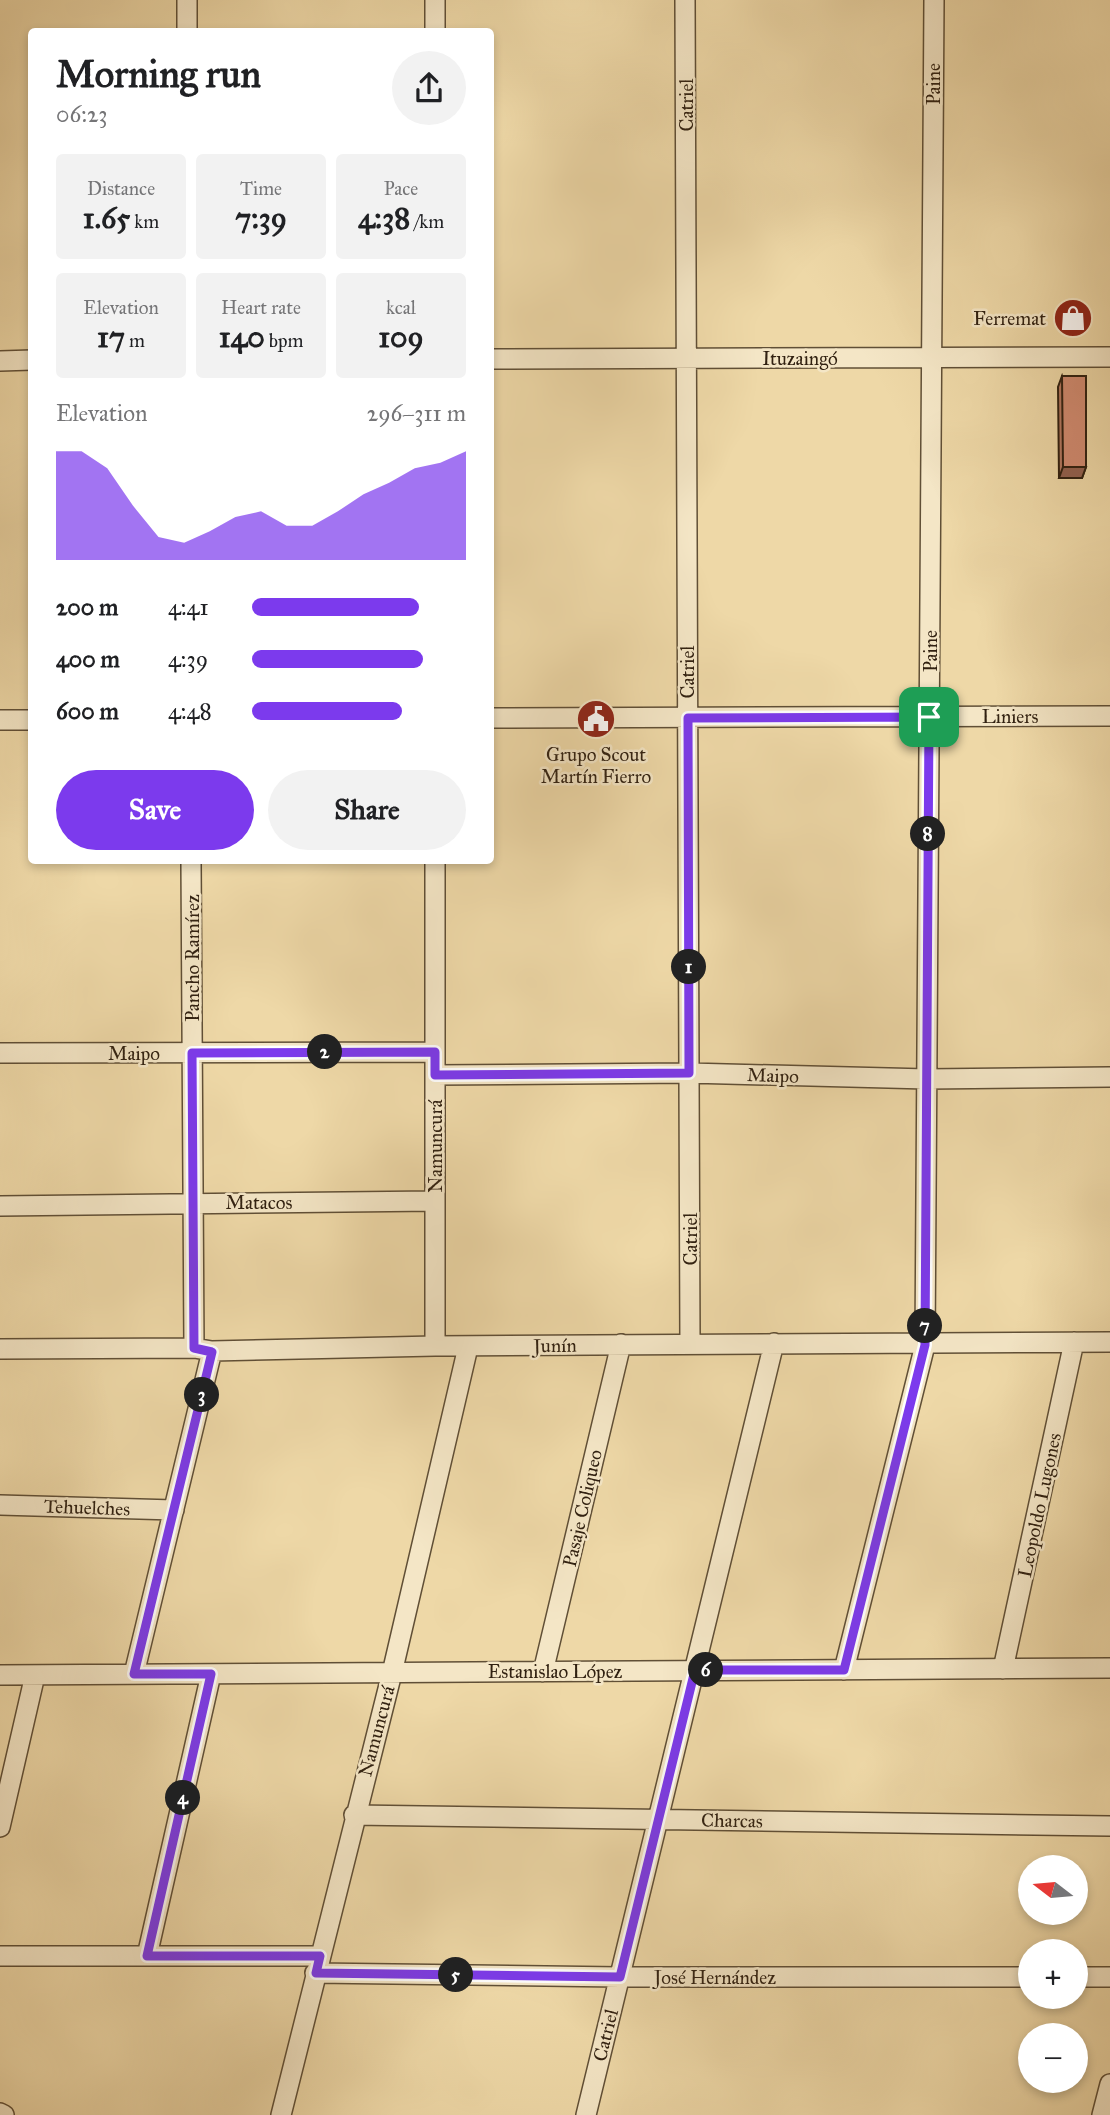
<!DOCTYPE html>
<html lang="en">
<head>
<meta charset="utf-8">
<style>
	body { margin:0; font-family:"IM FELL Great Primer",serif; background:#f2f2f2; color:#202124; height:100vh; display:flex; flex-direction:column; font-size:26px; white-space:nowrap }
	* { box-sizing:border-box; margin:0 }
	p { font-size:23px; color:#757577 }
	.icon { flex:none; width:38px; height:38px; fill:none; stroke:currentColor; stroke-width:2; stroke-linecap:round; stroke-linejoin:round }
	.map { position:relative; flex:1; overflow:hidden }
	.side { position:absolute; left:28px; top:28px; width:466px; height:836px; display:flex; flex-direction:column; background:#fff; border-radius:7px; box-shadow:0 4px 10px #0003 }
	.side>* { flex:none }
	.needle { width:46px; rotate:286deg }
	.tools { position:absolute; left:1018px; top:1855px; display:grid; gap:14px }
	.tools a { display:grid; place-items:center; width:70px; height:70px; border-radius:50%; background:#fff; box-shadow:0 4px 10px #0003; font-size:35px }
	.pin { position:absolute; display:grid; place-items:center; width:60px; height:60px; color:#fff; margin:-30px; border-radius:14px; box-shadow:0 4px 10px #0006 }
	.km { position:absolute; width:35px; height:35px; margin:-18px; border-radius:50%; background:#222; color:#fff; font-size:19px; line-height:35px; text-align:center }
	.round { display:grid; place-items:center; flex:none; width:74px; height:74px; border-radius:37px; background:#f2f2f2 }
	.head { display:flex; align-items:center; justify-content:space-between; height:119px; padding:0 28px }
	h1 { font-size:38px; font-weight:700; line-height:52px }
	.stats { display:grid; grid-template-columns:repeat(3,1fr); gap:10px; height:119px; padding:7px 28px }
	.stats div { display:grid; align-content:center; border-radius:7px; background:#f2f2f2; text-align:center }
	.stats b { font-size:30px; font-weight:700 }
	.stats small { font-size:19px; font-weight:400 }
	.stats p { font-size:19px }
	.chart { height:196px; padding:14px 28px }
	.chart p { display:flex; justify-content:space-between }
	.chart svg { width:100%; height:126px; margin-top:7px; fill:#7c3aed; opacity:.7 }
	.cta { display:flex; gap:14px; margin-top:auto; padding:14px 28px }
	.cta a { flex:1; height:80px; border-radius:42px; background:#7c3aed; color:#fff; font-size:28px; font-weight:700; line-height:80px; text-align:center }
	.cta a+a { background:#f2f2f2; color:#202124 }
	ul { padding:0 28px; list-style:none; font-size:23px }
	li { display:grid; grid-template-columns:112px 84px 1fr; align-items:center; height:52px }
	li i { height:18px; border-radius:9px; background:#7c3aed }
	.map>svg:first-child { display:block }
</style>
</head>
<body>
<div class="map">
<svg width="1110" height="2115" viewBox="0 0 1110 2115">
	<rect width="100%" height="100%" fill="#eed8a7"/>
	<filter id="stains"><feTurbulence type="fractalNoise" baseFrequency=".00286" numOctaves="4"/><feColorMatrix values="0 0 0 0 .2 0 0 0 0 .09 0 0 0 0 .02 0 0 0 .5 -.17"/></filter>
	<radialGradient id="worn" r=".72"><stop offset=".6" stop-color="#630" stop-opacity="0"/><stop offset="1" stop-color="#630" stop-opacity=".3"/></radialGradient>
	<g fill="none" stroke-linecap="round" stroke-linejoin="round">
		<g stroke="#604f36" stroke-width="22">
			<path id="street" d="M187,0V32
				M685,0L690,1344
				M435,32V0
				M490,359L1110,357
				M0,361L32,360
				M490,718L1110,716
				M0,720H32
				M191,861L194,1348
				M435,861V1346
				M0,1053L435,1052
				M435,1075L689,1073L927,1079L1110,1077
				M0,1206L434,1201
				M0,1349L194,1348L212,1351L435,1346L1110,1342
				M0,1505L174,1510
				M1003,1669L1074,1342
				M844,1670L925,1345L934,0
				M543,1672L621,1344
				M134,1674L212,1351
				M0,1675L1110,1668
				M354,1815L1110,1826
				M0,1827L35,1675
				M0,1956H320
				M147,1956L211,1674
				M315,1973L620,1977H1031
				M1076,1977H1110
				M0,2113L4,2115
				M281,2115L392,1673L468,1347
				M586,2115L774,1343
				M1102,2115L1110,2084"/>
		</g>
		<use href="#street" stroke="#f4e6c6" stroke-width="19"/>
	</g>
	<path fill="#b47861" stroke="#312111" stroke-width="2" d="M1062,376L1086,467L1082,478H1059L1058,387Z"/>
	<path fill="#92614f" stroke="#312111" stroke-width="2" d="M1063,467H1086L1082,478H1059Z"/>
	<path fill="#d18b71" stroke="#312111" stroke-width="2" d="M1062,376H1086V467H1063Z"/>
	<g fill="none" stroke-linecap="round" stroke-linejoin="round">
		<g stroke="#fff" stroke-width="14">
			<path id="route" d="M929,717L925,1345L844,1670H695L620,1977L316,1973L320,1956H147L211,1674H134L212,1352L194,1348L192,1053L435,1052V1075L689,1073L688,718Z"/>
		</g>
		<use href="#route" stroke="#7c3aed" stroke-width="9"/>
	</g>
	<defs>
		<g id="shop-disc" transform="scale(2.0125)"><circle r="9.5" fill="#8f2418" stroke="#f4e6c6"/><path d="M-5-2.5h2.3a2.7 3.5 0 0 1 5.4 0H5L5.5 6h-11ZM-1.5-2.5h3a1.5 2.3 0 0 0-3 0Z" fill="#fff"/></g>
		<g id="civic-disc" transform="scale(2.0125)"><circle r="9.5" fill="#8f2418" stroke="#f4e6c6"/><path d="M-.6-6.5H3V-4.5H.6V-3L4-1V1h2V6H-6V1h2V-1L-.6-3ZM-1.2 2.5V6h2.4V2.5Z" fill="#fff"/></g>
	</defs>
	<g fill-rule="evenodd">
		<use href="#shop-disc" x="1073" y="318"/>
		<use href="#civic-disc" x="596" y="719"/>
	</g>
	<g text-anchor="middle" stroke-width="5" stroke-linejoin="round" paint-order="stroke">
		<g font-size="19" fill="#312111" stroke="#f4e6c6">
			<text transform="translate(933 84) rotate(-90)" y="7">Paine</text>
			<text transform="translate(686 105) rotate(-90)" y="7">Catriel</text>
			<text x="800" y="365">Ituzaingó</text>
			<text transform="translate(930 651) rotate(-90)" y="7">Paine</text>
			<text transform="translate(687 672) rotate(-90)" y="7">Catriel</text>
			<text x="1010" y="723">Liniers</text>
			<text transform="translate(192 958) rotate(-90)" y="7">Pancho Ramírez</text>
			<text x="134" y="1060">Maipo</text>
			<text transform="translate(773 1075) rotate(2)" y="7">Maipo</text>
			<text transform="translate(435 1146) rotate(-90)" y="7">Namuncurá</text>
			<text x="259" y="1209">Matacos</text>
			<text transform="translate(690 1239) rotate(-90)" y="7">Catriel</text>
			<text transform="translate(555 1345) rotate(-1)" y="7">Junín</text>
			<text transform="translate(1039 1505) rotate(-78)" y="7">Leopoldo Lugones</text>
			<text transform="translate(87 1507) rotate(2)" y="7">Tehuelches</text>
			<text transform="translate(582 1508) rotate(-77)" y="7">Pasaje Coliqueo</text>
			<text x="555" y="1678">Estanislao López</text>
			<text transform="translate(376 1731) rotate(-75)" y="7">Namuncurá</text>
			<text transform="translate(732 1820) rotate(1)" y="7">Charcas</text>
			<text x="715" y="1984">José Hernández</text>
			<text transform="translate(605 2035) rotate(-76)" y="7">Catriel</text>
		</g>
		<g font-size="19" fill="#312111" stroke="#f4e6c6" text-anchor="end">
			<text x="1046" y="325">Ferremat</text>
			<text x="596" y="761" text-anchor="middle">Grupo Scout<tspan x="596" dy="22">Martín Fierro</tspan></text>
		</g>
	</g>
	<rect width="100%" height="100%" filter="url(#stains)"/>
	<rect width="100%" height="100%" fill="url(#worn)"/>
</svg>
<div class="tools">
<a><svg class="needle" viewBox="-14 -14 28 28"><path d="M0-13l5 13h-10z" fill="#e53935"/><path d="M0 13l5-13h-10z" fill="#757577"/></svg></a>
<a>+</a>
<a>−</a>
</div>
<div class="pin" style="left:929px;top:717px;background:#1e9e55"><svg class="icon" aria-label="arrive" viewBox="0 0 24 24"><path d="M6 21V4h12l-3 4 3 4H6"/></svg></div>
<b class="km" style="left:689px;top:967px">1</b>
<b class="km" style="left:325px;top:1052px">2</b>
<b class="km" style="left:202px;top:1395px">3</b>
<b class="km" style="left:183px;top:1798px">4</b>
<b class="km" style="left:456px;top:1975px">5</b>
<b class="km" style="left:706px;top:1670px">6</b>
<b class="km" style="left:925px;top:1326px">7</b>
<b class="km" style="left:928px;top:834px">8</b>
<section class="side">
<div class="head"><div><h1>Morning run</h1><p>06:23</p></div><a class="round"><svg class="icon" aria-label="share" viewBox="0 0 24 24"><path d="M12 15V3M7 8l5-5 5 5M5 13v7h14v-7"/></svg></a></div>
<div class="stats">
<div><p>Distance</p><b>1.65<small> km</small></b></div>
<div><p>Time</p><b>7:39</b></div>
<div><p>Pace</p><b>4:38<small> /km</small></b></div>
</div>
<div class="stats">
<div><p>Elevation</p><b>17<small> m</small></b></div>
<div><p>Heart rate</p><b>140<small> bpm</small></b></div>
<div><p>kcal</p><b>109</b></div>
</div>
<div class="chart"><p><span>Elevation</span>296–311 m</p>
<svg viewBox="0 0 160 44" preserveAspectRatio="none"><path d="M0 44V6L10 6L20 12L30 25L40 36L50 38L60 34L70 29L80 27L90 32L100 32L110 27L120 21L130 17L140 12L150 10L160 6V44z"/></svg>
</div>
<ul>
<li><b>200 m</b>4:41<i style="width:78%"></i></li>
<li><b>400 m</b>4:39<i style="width:80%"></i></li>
<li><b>600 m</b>4:48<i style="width:70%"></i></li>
</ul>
<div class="cta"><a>Save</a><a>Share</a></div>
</section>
</div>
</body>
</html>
